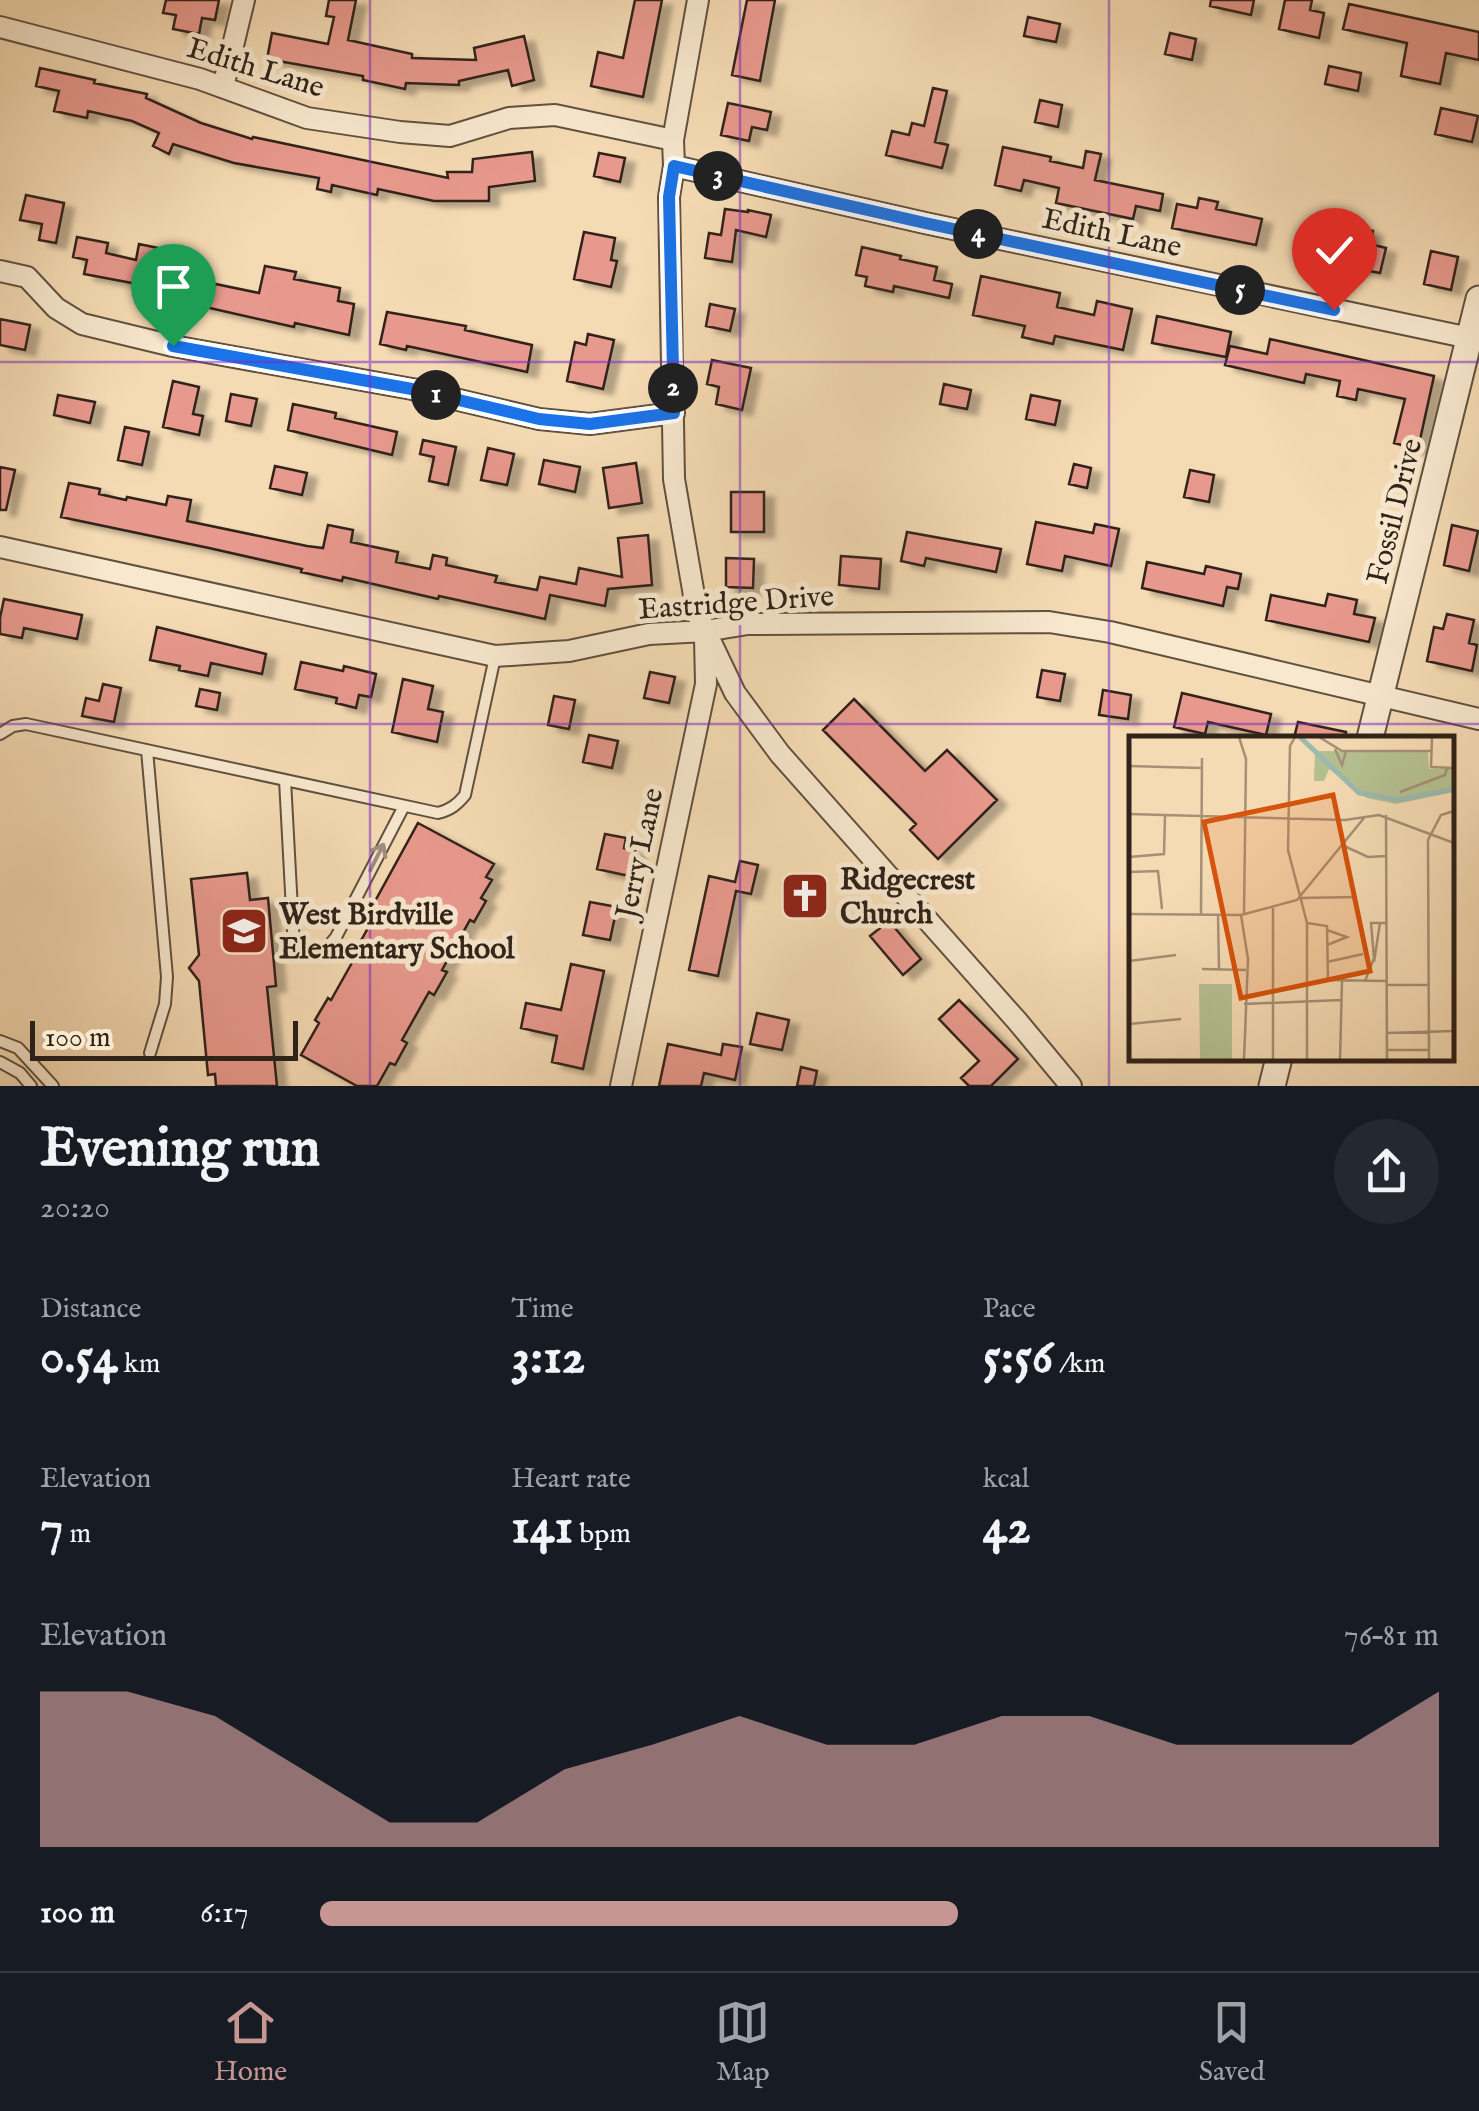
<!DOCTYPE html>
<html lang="en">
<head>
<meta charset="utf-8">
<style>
	body { margin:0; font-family:"IM FELL English",serif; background:#242831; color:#f1f3f6; height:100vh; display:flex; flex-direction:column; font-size:38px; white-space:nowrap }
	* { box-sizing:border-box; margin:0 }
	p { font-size:32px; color:#9ea1a6 }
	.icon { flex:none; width:55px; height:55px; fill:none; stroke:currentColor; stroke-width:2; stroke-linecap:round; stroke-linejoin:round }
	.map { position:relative; height:1086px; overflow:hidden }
	.sheet { display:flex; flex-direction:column; background:#171b24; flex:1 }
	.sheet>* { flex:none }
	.scale { position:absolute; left:30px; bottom:25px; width:268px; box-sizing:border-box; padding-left:10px; border:5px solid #30231a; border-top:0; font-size:28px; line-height:35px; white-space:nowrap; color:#30231a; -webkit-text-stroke:8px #f8e8ce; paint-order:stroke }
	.pin { position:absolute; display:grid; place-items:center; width:85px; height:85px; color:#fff; margin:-102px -42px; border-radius:50% 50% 50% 0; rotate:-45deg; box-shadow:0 0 10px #0007 }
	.pin .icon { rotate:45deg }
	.km { position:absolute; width:50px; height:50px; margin:-25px; border-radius:50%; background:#222; color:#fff; font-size:28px; line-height:50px; text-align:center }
	.round { display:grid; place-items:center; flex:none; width:105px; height:105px; border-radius:52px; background:#242831 }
	.overview { display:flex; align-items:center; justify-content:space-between; height:170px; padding:0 40px }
	h1 { font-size:55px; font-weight:700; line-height:75px }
	.stats { display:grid; grid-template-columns:repeat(3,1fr); gap:15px; height:170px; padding:10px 40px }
	.stats div { display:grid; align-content:center }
	.stats b { font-size:50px; font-weight:700 }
	.stats small { font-size:28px; font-weight:400 }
	.stats p { font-size:28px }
	.chart { height:280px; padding:20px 40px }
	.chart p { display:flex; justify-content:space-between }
	.chart svg { width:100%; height:180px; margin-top:10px; fill:#c59692; opacity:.7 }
	ul { padding:0 40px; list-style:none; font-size:32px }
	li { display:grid; grid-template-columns:160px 120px 1fr; align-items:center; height:75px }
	li i { height:25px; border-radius:12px; background:#c59692 }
	.tabs { display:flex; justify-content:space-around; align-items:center; height:140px; border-top:2px solid #363941; background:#171b24; font-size:28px; color:#9ea1a6 }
	.tabs a { display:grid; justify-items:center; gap:5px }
	.tabs .on { color:#c59692 }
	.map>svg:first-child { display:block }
</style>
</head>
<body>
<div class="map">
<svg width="1479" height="1086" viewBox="0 0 1479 1086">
	<defs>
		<filter id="shadow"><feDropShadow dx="10" dy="5.5" stdDeviation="2.5" flood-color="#0004"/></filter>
	</defs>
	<rect width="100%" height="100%" fill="#f5dbb4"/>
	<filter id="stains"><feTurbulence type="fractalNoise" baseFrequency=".002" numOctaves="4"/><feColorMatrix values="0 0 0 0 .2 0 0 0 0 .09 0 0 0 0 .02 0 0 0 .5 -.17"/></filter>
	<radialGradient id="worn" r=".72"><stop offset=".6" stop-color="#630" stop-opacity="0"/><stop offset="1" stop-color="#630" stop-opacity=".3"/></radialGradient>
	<path fill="#e8998d" stroke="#30231a" stroke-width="2.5" filter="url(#shadow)" d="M166,0H219L215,20L202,18L199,34L173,29L176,15L163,13Z
		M329,0H356L348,40L412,54V58L476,60L474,48L524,36L534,80L512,86L508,70L459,81V85L406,83L405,89L363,80V76L267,59L272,33L328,44L334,17L326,16Z
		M635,0H662L643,97L591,86L598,52L623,58Z
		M747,0H775L760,81L732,75Z
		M1211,0H1254L1251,15L1210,6Z
		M1285,0H1312L1310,10L1324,13L1319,38L1279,29Z
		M1349,4L1479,32V60L1446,53L1440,84L1401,76L1407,43L1343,29Z
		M1028,17L1060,24L1056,42L1024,36Z
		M1170,33L1196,39L1192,60L1165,54Z
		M1329,66L1361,73L1358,91L1325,84Z
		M40,68L95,80L94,83L147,94L146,98L201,123L252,139L253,137L448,178L447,172H472L473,159L532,152L535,181L489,187V201H434L378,189L377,195L332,185L331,192L317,189L319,178L234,163L173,144L169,154L153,146L159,133L132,121L88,111L87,118L54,111L59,91L36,86Z
		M933,88L947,91L935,142L948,145L942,168L886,155L892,131L909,135L912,123L924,126Z
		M1040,100L1062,105L1058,127L1035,122Z
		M728,103L771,112L767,130L752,127L749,141L721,135Z
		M1441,108L1478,116L1472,142L1435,134Z
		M1003,147L1051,157L1050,161L1083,168L1086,151L1101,154L1095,180L1163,194L1160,211L1136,206L1133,219L1056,203L1059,188L1024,180L1021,191L995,185Z
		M599,153L625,158L620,182L594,176Z
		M26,195L64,203L56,243L39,240L42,224L20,220Z
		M1199,198L1218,202L1216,209L1262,219L1256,245L1172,228L1177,204L1197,208Z
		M725,209L748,212V210L771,215L766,237L736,230L732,262L705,258L709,233L721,235Z
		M1354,227L1373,231L1370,244L1386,248L1380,273L1296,257L1301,233L1311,235L1313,228L1352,236Z
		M584,232L615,238L611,260L617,261L611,287L574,279Z
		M77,237L108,243L106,253L136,260L139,244L182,253L177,280L166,278L164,289L84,274L87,260L73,257Z
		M862,247L901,256L900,259L937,267L934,280L952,284L949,298L894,286L893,292L865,286L867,277L856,275Z
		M1431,251L1458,257L1451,290L1424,284Z
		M265,266L296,272L294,279L340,288L338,301L354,304L349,335L295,323L294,327L201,306L206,282L259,293Z
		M981,276L1060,293L1057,307L1094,315L1097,301L1132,309L1123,350L1055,336L1053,344L1022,337L1025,326L973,315Z
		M710,304L735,309L730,331L706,326Z
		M387,312L466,326L465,330L532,345L527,372L407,346L406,350L380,344Z
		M1157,316L1231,332L1226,357L1152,343Z
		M0,319L30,325L25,350L0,345Z
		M588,334L614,340L603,389L567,381L575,342L586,345Z
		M1270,339L1434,376L1418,449L1394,443L1405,399L1358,389L1356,400L1337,396L1340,381L1306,374L1304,383L1225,365L1230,346L1267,354Z
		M712,360L751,368L742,410L716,404L719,387L707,384Z
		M173,381L199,387L193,414L203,416L199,435L163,427Z
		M944,384L971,390L967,409L940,404Z
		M231,394L257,399L251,426L226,421Z
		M58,395L95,402L90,423L54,415Z
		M1031,395L1060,401L1055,425L1026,419Z
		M293,404L336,413L335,418L397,432L392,455L288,430Z
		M125,427L149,432L142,465L118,460Z
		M423,440L456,447L448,485L429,481L434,457L420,454Z
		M488,448L514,454L507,485L481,480Z
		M544,460L580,467L575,492L539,484Z
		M636,463L642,503L609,508L603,468Z
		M1074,464L1091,468L1087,488L1069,484Z
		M275,466L307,473L302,495L270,488Z
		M0,467L15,470L6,510H0Z
		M1190,470L1214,475L1209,502L1184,497Z
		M69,483L100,489L99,494L126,500L127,497L166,505L168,496L191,500L187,521L307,546L323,548L328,525L353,530L351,542L398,552L396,562L430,569L433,555L447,558L446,565L497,576L495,582L537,590L540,577L576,584L579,568L622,577L618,538L648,535L652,585L608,589L605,606L550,595L545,619L439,596L438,599L343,577L342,581L301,572L302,569L209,548L61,517Z
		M731,492H764V532H731Z
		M1036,522L1093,533L1095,524L1119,529L1111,566L1065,556L1062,571L1027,564Z
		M1452,525L1478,531L1469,571L1444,565Z
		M907,532L1001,549L996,572L926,558L924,566L901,561Z
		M841,556L881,559L879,589L839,585Z
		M726,558L754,559L753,588L726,587Z
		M1147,562L1204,574L1206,566L1241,574L1238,589L1227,587L1223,606L1142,588Z
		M1328,594L1357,600L1354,614L1375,618L1369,642L1266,620L1271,595L1325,606Z
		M4,599L82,615L77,639L24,628L22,638L0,634V618Z
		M1447,614L1474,620L1469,643L1477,645L1472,671L1427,661L1434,627L1443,629Z
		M157,627L266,654L262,674L211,663L208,676L179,670L180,666L150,660Z
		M301,662L343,671L344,666L376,674L371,697L359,695L356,708L336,703L337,698L295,689Z
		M1042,670L1065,674L1060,701L1037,697Z
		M650,672L675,677L669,703L644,698Z
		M403,679L433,686L428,709L443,712L437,742L392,732Z
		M103,684L121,688L114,722L82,716L86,698L99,701Z
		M200,689L220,693L217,710L196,706Z
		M1103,690L1131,695L1128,719L1099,715Z
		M1182,693L1271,714L1266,735L1208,722L1205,734L1174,727Z
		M554,696L575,700L569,729L548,725Z
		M854,699L925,771L947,750L997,800L938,859L910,830L916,824L823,730Z
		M1298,722L1346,732L1345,738H1294Z
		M589,735L618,741L612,768L583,762Z
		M418,823L494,864L486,877L492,880L481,898L486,901L474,922L470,920L442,970L447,972L434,995L429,992L402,1040L407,1043L395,1065L390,1063L377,1086H357L301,1055L319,1023L315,1020L328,998L331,1000L358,952L355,951L368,928L362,925Z
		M605,834L626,838L624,848L635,851L629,876L597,869Z
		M740,861L758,865L751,894L736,891L718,976L689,970L709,876L735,882Z
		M247,873L250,900L268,898L276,986L267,987L277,1086H216L215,1074L208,1075L199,981L189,968L199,955L191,879Z
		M590,902L617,907L610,940L583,935Z
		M889,921L921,959L903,975L870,936Z
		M571,964L604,971L583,1069L552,1062L557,1036L521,1028L526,1003L561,1010Z
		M959,1000L1018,1059L991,1086H969L961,1078L979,1061L939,1019Z
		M757,1013L789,1020L782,1050L750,1044Z
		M668,1044L721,1055L723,1044L742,1047L735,1080L704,1073L701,1086H659Z
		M801,1067L817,1071L814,1086H797Z"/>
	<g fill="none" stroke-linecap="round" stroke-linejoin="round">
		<g stroke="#615140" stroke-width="14">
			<path id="service" d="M0,734L13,726L26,724L438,813C450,810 457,805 465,795L495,657
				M147,750L167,977L165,1004L150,1053
				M285,780L294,947C315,956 321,956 336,937L404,806
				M0,1041L18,1048L53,1086
				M0,1062L20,1073L31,1086"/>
		</g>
		<g stroke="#615140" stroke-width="24">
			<path id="minor" d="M698,0L673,140L674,166L669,197L674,479L697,613L735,693L780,754L1018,1022L1071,1086
				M0,27L200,79L307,118L400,132L450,136L509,118L555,115L673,140
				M223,87L244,0
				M674,166L925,223L1479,340
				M0,271L27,277L56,308L82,324L173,346L412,389L539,419L590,424L674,413
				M0,547L495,656L569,651L649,634L705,631L748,624L1049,622L1110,632L1479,719
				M621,1086L706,684L705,638"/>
		</g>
		<g stroke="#615140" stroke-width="29">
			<path id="tertiary" d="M1370,738L1479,299
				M1272,1086L1279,1058"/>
		</g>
		<use href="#service" stroke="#f8e8ce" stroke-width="10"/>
		<use href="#minor" stroke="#f8e8ce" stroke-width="20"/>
		<use href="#tertiary" stroke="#f8e8ce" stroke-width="25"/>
	</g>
	<defs><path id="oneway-shaft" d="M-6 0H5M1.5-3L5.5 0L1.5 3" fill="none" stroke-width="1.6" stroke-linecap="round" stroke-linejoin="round" transform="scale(2.5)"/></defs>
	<use stroke="#9e8f7d" href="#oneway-shaft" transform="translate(377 857) rotate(-63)"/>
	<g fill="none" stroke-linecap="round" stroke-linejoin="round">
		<g stroke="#fff" stroke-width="20">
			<path id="route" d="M173,346L412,389L539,419L590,424L674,413L669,197L674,166L925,223L1334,310"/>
		</g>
		<use href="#route" stroke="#1a73e8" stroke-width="12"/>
	</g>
	<path fill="none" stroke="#7b2cbf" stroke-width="2.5" stroke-opacity="0.55" d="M370,0V1086M740,0V1086M1109,0V1086M0,362H1479M0,724H1479"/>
	<defs>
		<g id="church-square" transform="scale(2.5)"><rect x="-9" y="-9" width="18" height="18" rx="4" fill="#8f2418" stroke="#f8e8ce"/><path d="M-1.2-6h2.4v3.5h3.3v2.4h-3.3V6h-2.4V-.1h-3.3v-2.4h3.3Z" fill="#fff"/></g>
		<g id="school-square" transform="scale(2.5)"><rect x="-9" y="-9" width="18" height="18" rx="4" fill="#8f2418" stroke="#f8e8ce"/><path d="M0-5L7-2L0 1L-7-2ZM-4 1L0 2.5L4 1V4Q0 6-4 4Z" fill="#fff"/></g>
	</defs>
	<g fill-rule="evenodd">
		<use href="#church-square" x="805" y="896"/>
		<use href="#school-square" x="244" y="931"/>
	</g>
	<g text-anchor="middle" stroke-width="10" stroke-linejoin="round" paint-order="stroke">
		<g font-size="30" fill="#30231a" stroke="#f8e8ce">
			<text transform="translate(256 67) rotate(17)" y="10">Edith Lane</text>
			<text transform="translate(1112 232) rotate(12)" y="10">Edith Lane</text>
			<text transform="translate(1394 511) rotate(-76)" y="10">Fossil Drive</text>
			<text transform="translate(736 602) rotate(-4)" y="10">Eastridge Drive</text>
			<text transform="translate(639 853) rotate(-78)" y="10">Jerry Lane</text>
		</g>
		<g font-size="30" font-weight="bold" fill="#30231a" stroke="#f8e8ce" text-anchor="start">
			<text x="840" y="889">Ridgecrest<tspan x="840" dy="34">Church</tspan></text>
			<text x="279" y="924">West Birdville<tspan x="279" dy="34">Elementary School</tspan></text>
		</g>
	</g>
	<g transform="translate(1129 736)">
		<rect width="325" height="325" fill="#f5dbb4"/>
		<path d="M186,15L299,16L300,33H325V56L267,68L238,62L200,33L195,45H185ZM70,248H103V324H71Z" fill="#b5c192"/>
		<path fill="none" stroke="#9cbbaf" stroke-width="5" d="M171,1L230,57L269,64L325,53"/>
		<path fill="none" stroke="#a69176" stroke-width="2.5" d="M110,1L117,23L115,178M166,1L161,10L159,114L178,187V324M190,1L213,15H302M303,1L302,31L325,32M206,13L213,29L217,15M0,30L72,32M271,56L316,39L318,32M0,78L216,84L250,79L325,107M257,79L258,324M213,109L239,121L257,120M0,121L35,118L36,79M0,136L29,135L33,173M171,162L227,161M0,178L112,179L168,164L235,82M72,178L73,22M89,179L90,233M112,179L119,223L115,324M178,187L198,190L199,244L257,245M198,209L218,201L198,194M0,225L47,219M198,226L234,218M245,226L251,187M73,233L117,234M236,245L245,222L242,187H257M257,249H299M115,268L212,264M0,288L52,283M258,297L325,295M258,314H300M144,324V172M211,324L213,245M300,324L299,104L312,79L325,75"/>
		<path fill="#d6540d" fill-opacity="0.15" stroke="#d6540d" stroke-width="5" d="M204,59L241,235L112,262L75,86Z"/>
		<rect width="325" height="325" fill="none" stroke="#30231a" stroke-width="5"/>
	</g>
	<rect width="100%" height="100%" filter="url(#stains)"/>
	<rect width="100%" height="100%" fill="url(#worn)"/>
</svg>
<div class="scale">100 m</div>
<div class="pin" style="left:173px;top:346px;background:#1e9e55"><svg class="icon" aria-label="arrive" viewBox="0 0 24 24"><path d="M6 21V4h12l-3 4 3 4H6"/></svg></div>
<div class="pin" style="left:1334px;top:310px;background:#d93025"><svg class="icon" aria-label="check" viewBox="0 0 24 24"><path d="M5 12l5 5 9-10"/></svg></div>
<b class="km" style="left:436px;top:395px">1</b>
<b class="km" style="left:673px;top:388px">2</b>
<b class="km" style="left:718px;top:176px">3</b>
<b class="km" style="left:978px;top:234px">4</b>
<b class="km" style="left:1240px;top:290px">5</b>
</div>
<section class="sheet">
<div class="overview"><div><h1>Evening run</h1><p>20:20</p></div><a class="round"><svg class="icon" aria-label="share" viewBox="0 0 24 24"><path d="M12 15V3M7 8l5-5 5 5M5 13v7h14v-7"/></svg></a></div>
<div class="stats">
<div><p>Distance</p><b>0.54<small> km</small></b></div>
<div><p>Time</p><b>3:12</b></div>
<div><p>Pace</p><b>5:56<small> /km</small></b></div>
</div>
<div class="stats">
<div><p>Elevation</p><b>7<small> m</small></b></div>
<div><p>Heart rate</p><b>141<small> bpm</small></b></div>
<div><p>kcal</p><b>42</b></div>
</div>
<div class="chart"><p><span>Elevation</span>76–81 m</p>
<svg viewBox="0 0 160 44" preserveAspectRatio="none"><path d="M0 44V6L10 6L20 12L30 25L40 38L50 38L60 25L70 19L80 12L90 19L100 19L110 12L120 12L130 19L140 19L150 19L160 6V44z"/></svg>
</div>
<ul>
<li><b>100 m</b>6:17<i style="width:57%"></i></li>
</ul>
</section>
<nav class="tabs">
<a class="on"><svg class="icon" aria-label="home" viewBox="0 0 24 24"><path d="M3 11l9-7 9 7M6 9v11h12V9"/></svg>Home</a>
<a><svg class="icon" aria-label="map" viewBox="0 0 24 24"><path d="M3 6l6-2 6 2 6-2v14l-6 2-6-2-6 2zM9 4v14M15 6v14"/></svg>Map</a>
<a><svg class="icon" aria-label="saved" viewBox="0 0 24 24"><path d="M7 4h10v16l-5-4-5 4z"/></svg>Saved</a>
</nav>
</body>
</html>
